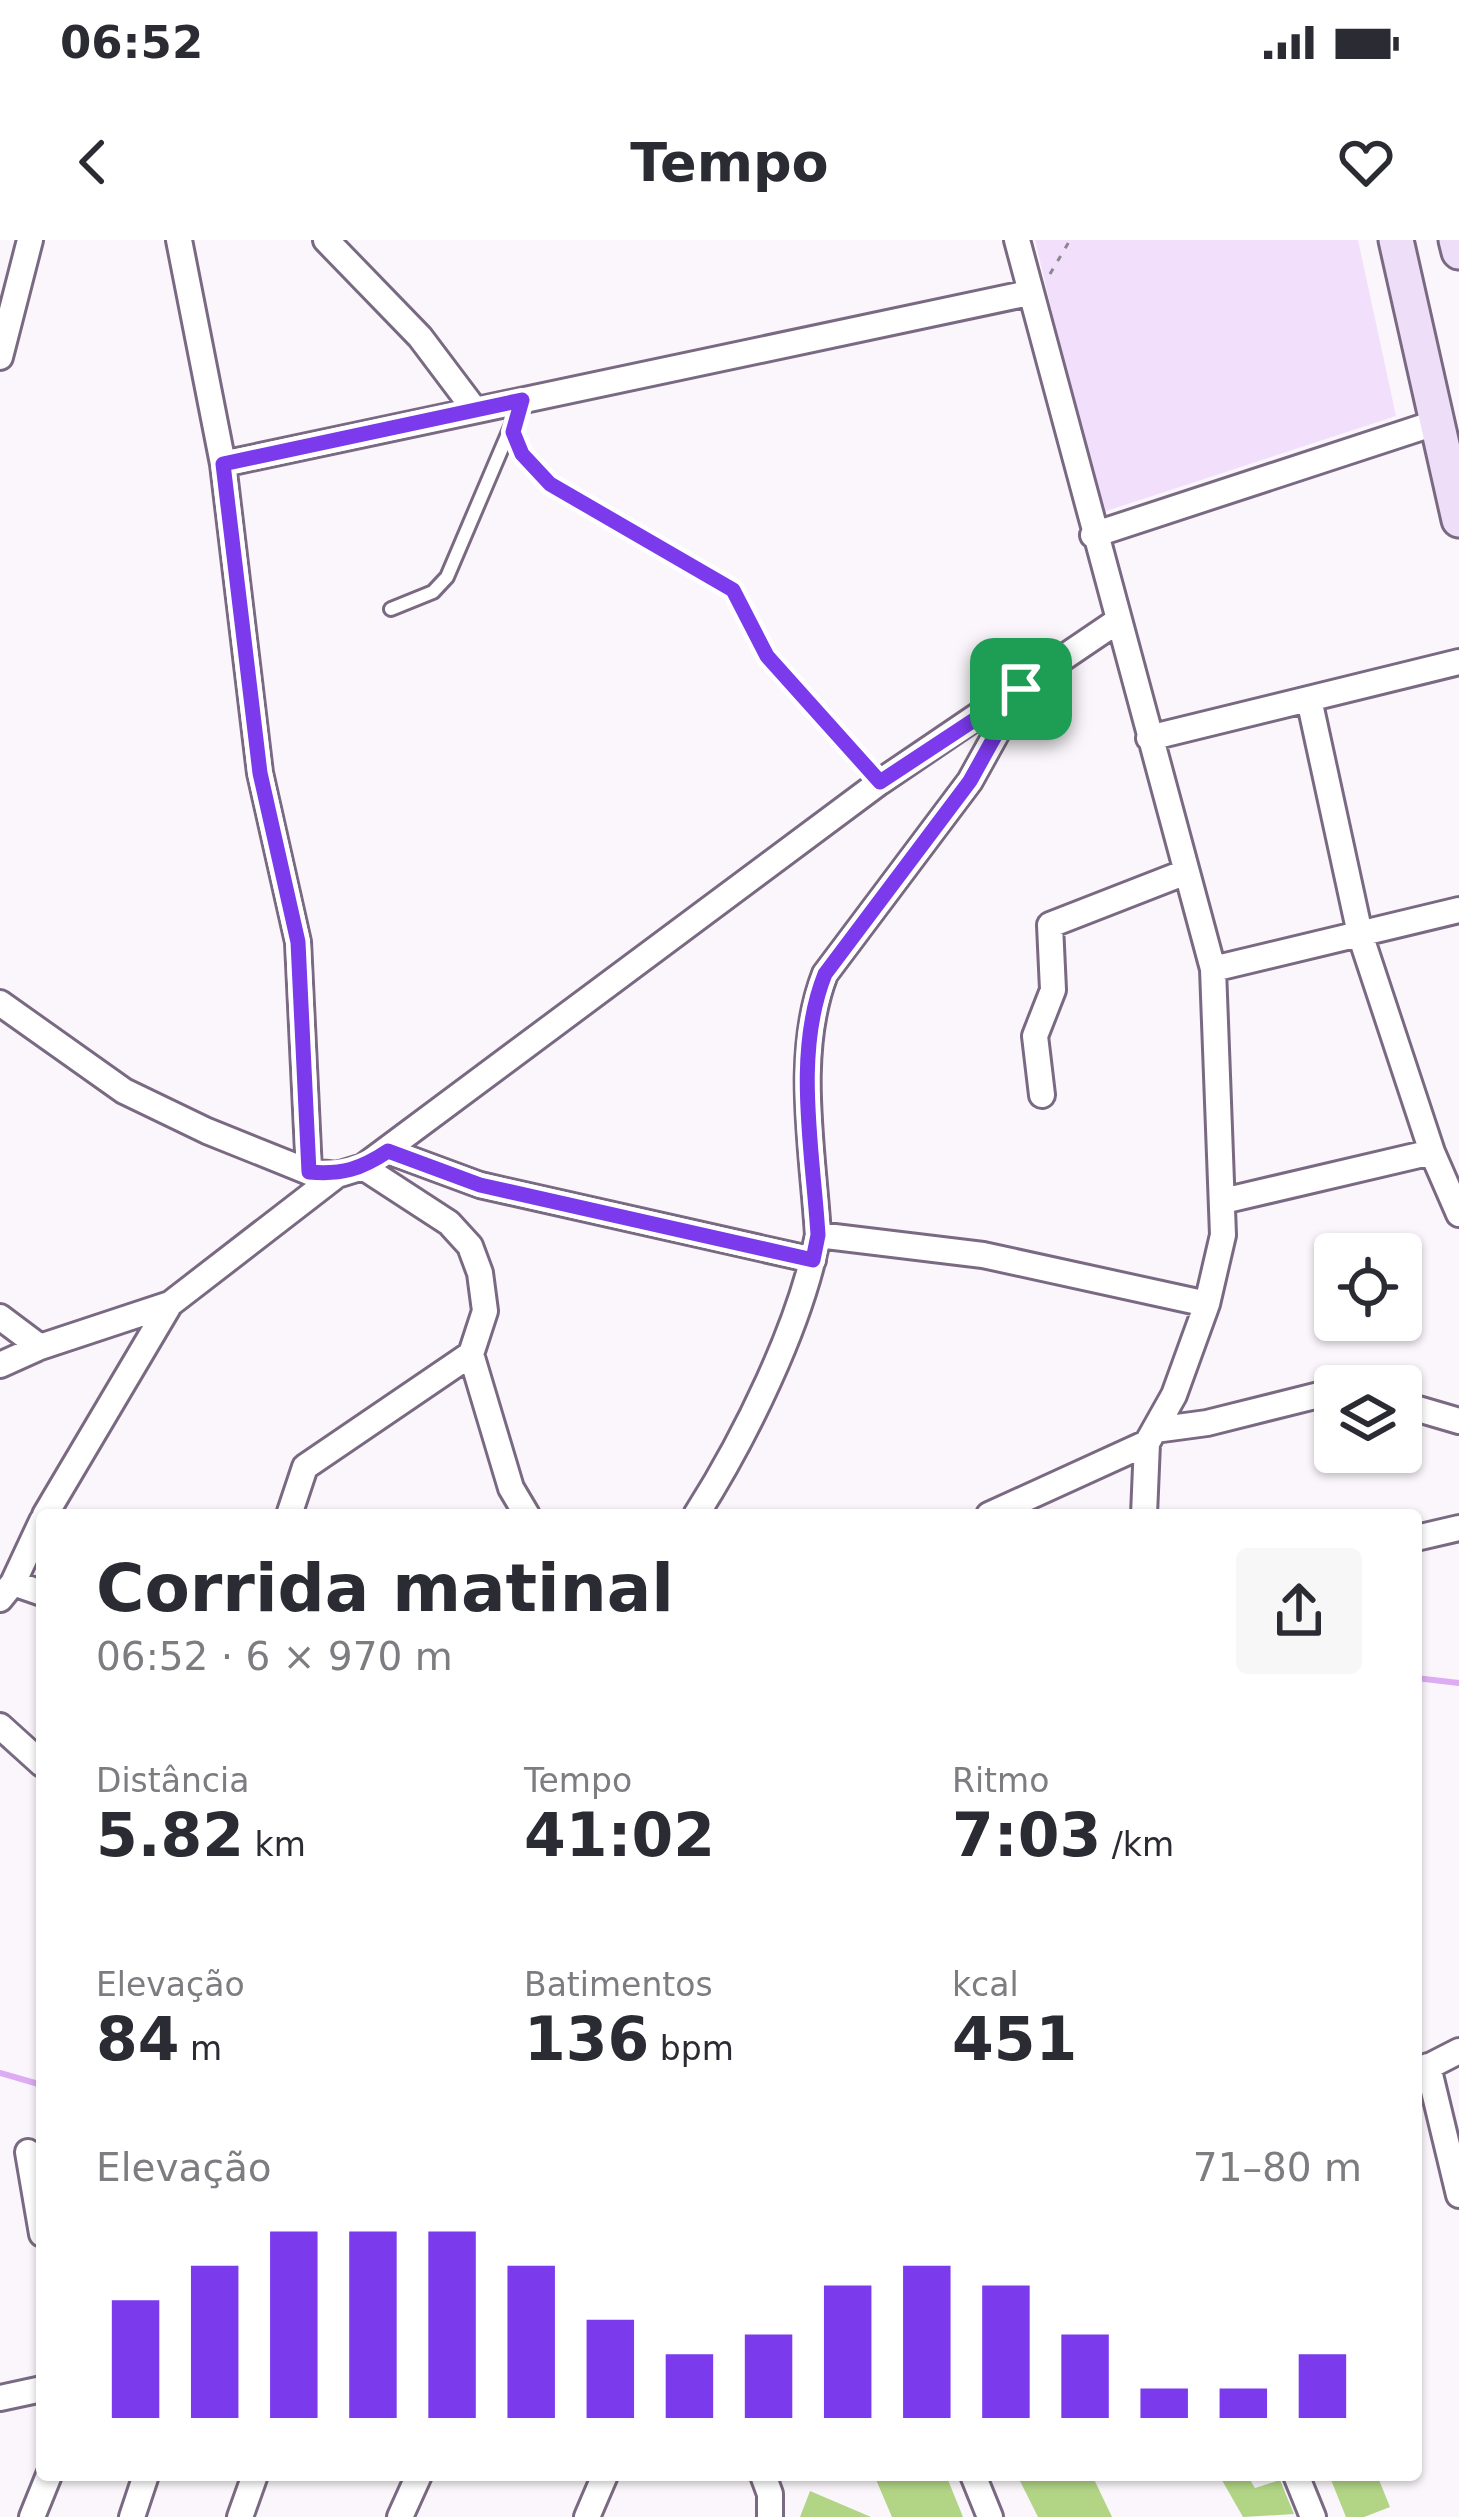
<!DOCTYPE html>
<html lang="pt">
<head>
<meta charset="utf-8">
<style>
	body { margin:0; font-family:"DejaVu Sans",sans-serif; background:#f7f7f7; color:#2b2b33; height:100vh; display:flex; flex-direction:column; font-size:45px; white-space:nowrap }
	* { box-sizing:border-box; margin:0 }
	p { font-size:39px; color:#7c7c81 }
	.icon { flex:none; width:66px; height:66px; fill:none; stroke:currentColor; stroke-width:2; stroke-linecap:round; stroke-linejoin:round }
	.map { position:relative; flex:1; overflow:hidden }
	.side { position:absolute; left:36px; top:1269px; width:1386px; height:972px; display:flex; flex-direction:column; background:#fff; border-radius:12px; box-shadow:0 3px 9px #0004 }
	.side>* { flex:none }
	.buttons { position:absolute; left:1314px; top:993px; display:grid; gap:24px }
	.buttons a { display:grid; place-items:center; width:108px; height:108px; border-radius:12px; background:#fff; box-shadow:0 3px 9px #0004; font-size:60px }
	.pin { position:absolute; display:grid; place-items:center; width:102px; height:102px; color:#fff; margin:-51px; border-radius:24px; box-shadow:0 6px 18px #0006 }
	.round { display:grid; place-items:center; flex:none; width:126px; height:126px; border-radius:12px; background:#f7f7f7 }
	.headline { display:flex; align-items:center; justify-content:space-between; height:204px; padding:0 60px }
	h1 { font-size:66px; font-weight:600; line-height:90px }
	.metrics { display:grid; grid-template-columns:repeat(3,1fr); gap:18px; height:204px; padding:12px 60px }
	.metrics div { display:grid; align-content:center }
	.metrics b { font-size:60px; font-weight:600 }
	.metrics small { font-size:33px; font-weight:400 }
	.metrics p { font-size:33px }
	.chart { height:336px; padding:24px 60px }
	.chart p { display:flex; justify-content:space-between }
	.chart svg { width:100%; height:216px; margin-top:12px; stroke:#7c3aed; stroke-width:6 }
	.status { display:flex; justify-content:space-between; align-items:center; height:84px; padding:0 60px; background:#fff; direction:ltr }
	.status svg { height:33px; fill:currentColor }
	header { display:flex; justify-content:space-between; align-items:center; height:156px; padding:0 60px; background:#fff; font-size:54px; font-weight:600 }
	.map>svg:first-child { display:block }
</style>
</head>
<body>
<div class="status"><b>06:52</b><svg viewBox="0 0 49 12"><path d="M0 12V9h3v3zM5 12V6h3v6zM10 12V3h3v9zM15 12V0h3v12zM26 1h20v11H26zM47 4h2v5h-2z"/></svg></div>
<header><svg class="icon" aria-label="back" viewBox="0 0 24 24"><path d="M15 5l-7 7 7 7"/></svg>Tempo<svg class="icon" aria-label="heart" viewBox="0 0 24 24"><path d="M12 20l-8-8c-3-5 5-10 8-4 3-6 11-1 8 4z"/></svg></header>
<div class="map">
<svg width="1459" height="2277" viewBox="0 0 1459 2277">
	<rect width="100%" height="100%" fill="#faf6fb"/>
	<path fill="#f2dffb" d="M1035,0H1358L1396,176L1100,273Z"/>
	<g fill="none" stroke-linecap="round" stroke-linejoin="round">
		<path stroke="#deacf3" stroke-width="6" d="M1416,1438L1459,1443
			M0,1833L42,1845"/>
	</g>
	<path fill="#b1d485" d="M874,2235H946L963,2277H892Z
		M1017,2235H1092L1112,2277H1038Z
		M1219,2235H1247L1255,2248L1280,2240L1294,2274L1243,2277Z
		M1329,2235H1377L1390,2267L1364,2277H1346Z
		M810,2251L871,2277H800Z"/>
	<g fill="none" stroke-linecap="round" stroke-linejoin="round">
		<g stroke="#7a6982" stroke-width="18">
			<path id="service" d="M513,192L522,213L550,244L733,350L767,416L880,542
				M391,369L433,352L447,337L522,161"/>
		</g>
		<g stroke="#7a6982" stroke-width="30">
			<path id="minor" d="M179,0L223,224L260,533L298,702L309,932
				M326,0L420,97L475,170
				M1017,0L1213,729L1459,670
				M0,117L30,0
				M223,224L1029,53
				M1093,295L1438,182
				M1309,459L1360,694L1432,912L1459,974
				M1149,498L1459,422
				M0,763L124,851L207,891L309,932L337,935L363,927L880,542L1116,382
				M1042,855L1035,796L1053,750L1050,685L1186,632
				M388,911L480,945L813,1020
				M1223,961L1432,912
				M818,995L983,1015L1207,1064
				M0,1077L40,1107
				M471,1114L511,1248L527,1275
				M0,1125L40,1107L170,1064L337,935
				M1401,1164L1459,1181
				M1155,1190L1207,1183L1335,1151
				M45,1275L170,1064
				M289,1275L305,1227L471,1114L485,1071L480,1033L470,1006L449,983L363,927
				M696,1275C745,1198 801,1085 818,995C813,911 794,814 825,734L970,541L1017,456
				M989,1275L1147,1203L1174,1155L1207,1064L1223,995L1213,729
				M1144,1275L1147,1203
				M1416,1298L1459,1288
				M13,1343L42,1353
				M0,1359L13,1343L42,1281
				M0,1486L42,1524
				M1428,1826L1459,1955
				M1418,1832L1459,1811
				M28,1912L42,1994
				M0,2158L42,2149
				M763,2235L770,2254V2277
				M973,2235L990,2277
				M1296,2235L1313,2277
				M32,2277L49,2235
				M132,2277L146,2235
				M240,2277L255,2235
				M400,2277L419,2235
				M587,2277L605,2235"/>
		</g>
		<g stroke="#7a6982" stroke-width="39">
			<path id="secondary" d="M1396,0L1459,280
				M1456,0L1459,12"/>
		</g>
		<path stroke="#8c878e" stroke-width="3" stroke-dasharray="6 9" stroke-linecap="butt" d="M1050,34L1070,0"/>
		<use href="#service" stroke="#fff" stroke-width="12"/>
		<use href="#minor" stroke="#fff" stroke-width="24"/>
		<use href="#secondary" stroke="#efdef7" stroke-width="33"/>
	</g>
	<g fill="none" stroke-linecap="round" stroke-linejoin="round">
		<g stroke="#fff" stroke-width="24">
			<path id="route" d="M522,160L513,192L522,214L550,244L733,350L767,416L880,542L1021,449L970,541L825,734C793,814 813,911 818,995L813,1020L480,945L388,911C361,929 342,935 309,932L298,702L260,533L223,224Z"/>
		</g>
		<use href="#route" stroke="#7c3aed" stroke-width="15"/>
	</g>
</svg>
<div class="buttons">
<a><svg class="icon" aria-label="locate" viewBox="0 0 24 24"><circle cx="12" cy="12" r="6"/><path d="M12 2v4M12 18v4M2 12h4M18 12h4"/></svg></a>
<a><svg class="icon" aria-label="layers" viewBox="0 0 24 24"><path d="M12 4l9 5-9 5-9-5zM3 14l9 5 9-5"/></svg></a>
</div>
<div class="pin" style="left:1021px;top:449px;background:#1e9e55"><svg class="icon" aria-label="arrive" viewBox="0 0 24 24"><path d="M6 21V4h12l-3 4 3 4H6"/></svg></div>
<section class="side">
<div class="headline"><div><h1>Corrida matinal</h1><p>06:52 · 6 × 970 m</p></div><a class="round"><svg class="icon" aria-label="share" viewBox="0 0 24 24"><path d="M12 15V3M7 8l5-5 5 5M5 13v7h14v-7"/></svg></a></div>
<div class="metrics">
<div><p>Distância</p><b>5.82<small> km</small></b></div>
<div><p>Tempo</p><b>41:02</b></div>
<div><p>Ritmo</p><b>7:03<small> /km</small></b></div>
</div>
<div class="metrics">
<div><p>Elevação</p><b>84<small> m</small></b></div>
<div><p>Batimentos</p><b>136<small> bpm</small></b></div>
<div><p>kcal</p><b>451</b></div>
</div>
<div class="chart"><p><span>Elevação</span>71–80 m</p>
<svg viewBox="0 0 160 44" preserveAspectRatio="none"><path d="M5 44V20M15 44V13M25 44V6M35 44V6M45 44V6M55 44V13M65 44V24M75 44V31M85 44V27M95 44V17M105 44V13M115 44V17M125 44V27M135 44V38M145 44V38M155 44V31"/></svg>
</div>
</section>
</div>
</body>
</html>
